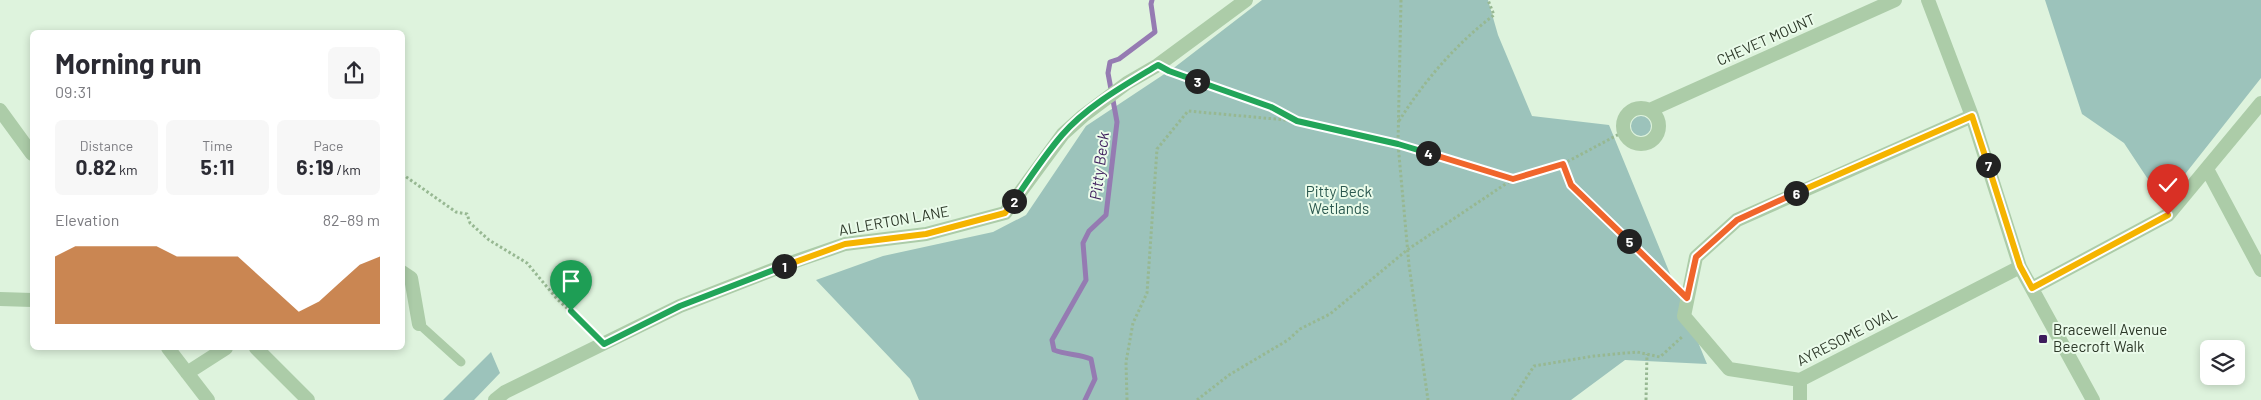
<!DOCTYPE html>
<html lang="en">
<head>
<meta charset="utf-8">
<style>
	body { margin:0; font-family:Barlow,sans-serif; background:#f7f7f7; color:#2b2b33; height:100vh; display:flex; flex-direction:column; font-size:19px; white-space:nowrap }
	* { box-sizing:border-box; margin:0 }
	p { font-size:16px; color:#7c7c81 }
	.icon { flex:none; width:28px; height:28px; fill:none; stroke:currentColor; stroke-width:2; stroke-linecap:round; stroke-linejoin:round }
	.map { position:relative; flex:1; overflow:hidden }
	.side { position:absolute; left:30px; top:30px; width:375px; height:320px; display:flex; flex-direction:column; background:#fff; border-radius:8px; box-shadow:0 2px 8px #0003 }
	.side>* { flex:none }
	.buttons { position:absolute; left:2200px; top:340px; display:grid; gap:10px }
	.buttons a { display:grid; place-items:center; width:45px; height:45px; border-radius:8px; background:#fff; box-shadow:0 2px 8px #0003; font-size:25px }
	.pin { position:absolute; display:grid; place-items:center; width:42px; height:42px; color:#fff; margin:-51px -21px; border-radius:50% 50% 50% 0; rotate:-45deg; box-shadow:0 0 5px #0007 }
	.pin .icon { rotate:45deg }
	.km { position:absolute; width:25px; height:25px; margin:-12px; border-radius:50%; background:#222; color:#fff; font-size:14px; line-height:25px; text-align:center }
	.round { display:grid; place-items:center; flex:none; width:52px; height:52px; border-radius:8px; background:#f7f7f7 }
	.summary { display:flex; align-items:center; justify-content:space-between; height:85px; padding:0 25px }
	h1 { font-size:28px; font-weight:700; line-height:38px }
	.metrics { display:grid; grid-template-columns:repeat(3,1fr); gap:8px; height:85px; padding:5px 25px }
	.metrics div { display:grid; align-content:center; border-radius:8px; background:#f7f7f7; text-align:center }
	.metrics b { font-size:21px; font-weight:700 }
	.metrics small { font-size:14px; font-weight:400 }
	.metrics p { font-size:14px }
	.chart { height:140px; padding:10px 25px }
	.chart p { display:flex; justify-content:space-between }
	.chart svg { width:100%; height:90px; margin-top:5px; fill:#b45309; opacity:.7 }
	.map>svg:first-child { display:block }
</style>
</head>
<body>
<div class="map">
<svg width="2261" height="400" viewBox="0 0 2261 400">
	<rect width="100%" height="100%" fill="#def3dd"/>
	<path fill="#9cc3bb" d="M1262,0H1488L1498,35L1532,116L1609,125L1707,364L1625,360L1571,400H919L910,379L816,280L883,256L993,232L1026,215L1086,126L1175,67Z
		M2045,0H2261V78L2163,202L2124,143L2082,114Z
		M1631 126a10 10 0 1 1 20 0a10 10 0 1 1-20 0Z
		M491,352L500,373L474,400H443Z"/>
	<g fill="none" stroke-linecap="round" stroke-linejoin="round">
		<path stroke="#957bb2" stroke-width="5" d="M1085,400L1095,379L1091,359C1080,354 1067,355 1054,350L1052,340L1086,280L1083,243L1089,231L1106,215L1117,122L1108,73L1110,62L1119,59L1155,32L1151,4L1152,0"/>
		<path stroke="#97b892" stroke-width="3" stroke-dasharray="2.5 2.5" stroke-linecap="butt" d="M1401,0L1398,144L1409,265L1428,400
			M1172,72L1271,107L1294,120
			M1399,121C1424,81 1456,44 1494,15L1488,0
			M1563,164L1623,132
			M402,174L456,212L467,214L470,223L489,240L527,263L557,299L593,332
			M1127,400L1126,362L1133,323L1147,293L1157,149L1188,111L1297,121L1398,144L1513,179L1563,164L1571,185L1675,286
			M1197,400L1229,375L1288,340L1300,329L1330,314L1407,250L1513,179
			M1512,400L1534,366L1594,356L1637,352L1660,357L1683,336
			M1646,400L1647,354"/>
		<path stroke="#accca8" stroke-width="9" d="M419,324L461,362"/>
		<path stroke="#accca8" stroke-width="14" d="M1928,0L1972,116L2020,267L2093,400
			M1623 126a18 18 0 1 1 36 0a18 18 0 1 1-36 0Z
			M0,110L32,154
			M1650,110L1895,0
			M1972,116L1737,220L1696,257L1684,316L1729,369L1800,380L2020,267
			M2207,169L2261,270
			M402,272L411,278L419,324
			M2032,288L2168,215L2261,103
			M0,299L32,300
			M168,348L208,400
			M256,348L308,400
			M187,373L226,348
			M1800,380V400"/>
		<path stroke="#accca8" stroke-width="14" d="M495,400L505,392L680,306L793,262L845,244L926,234L1005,213L1063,134L1083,116L1127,83L1158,65L1246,0"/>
	</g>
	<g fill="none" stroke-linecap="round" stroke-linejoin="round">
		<g stroke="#fff" stroke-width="10">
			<path id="split-1" d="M571,311L604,344L680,306L784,266"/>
		</g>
		<g stroke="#fff" stroke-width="10">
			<path id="split-2" d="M784,266L845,244L926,234L1005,213L1014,201"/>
		</g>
		<g stroke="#fff" stroke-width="10">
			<path id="split-3" d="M1014,201C1029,179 1044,156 1062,135C1087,106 1125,85 1158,65L1169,71L1197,81"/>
		</g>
		<g stroke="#fff" stroke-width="10">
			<path id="split-4" d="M1197,81L1271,107L1297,121L1398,144L1428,153"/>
		</g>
		<g stroke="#fff" stroke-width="10">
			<path id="split-5" d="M1428,153L1513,179L1563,164L1571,185L1629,241"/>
		</g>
		<g stroke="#fff" stroke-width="10">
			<path id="split-6" d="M1629,241L1687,298L1696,257L1737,220L1796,193"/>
		</g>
		<g stroke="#fff" stroke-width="10">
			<path id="split-7" d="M1796,193L1972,116L1988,165"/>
		</g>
		<g stroke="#fff" stroke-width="10">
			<path id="split-8" d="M1988,165L2020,266L2032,288L2168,215"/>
		</g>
		<use href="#split-1" stroke="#22a559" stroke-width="6"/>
		<use href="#split-2" stroke="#f5b400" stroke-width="6"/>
		<use href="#split-3" stroke="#22a559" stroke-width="6"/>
		<use href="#split-4" stroke="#22a559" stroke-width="6"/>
		<use href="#split-5" stroke="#f0652b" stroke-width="6"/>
		<use href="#split-6" stroke="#f0652b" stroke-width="6"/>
		<use href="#split-7" stroke="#f5b400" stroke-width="6"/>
		<use href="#split-8" stroke="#f5b400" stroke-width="6"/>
	</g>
	<rect fill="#3d1c5c" stroke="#eafbea" stroke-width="2" x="2038" y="334" width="10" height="10" rx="2.5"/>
	<g text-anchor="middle" stroke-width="4" stroke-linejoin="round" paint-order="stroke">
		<g font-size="15" fill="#2d3929" stroke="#eafbea">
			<text transform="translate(1766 40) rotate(-24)" y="5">CHEVET MOUNT</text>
			<text transform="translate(894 221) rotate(-10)" y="5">ALLERTON LANE</text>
			<text transform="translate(1847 337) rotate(-27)" y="5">AYRESOME OVAL</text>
		</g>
		<g font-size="15" fill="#2b584f" stroke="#eafbea">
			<text x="1339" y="197">Pitty Beck<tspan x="1339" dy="17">Wetlands</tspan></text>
		</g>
		<g font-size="15" fill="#2d3929" stroke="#eafbea" text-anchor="start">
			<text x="2053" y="335">Bracewell Avenue<tspan x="2053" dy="17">Beecroft Walk</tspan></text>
		</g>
		<g font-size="16" font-style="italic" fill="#3d1c5c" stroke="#eafbea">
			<text transform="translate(1099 166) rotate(-83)" y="6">Pitty Beck</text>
		</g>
	</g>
</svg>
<div class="buttons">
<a><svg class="icon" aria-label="layers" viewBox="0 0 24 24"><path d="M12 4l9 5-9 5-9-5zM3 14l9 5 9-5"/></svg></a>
</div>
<div class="pin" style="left:571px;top:311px;background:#1e9e55"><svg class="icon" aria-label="arrive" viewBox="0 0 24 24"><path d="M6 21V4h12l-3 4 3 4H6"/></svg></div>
<div class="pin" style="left:2168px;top:215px;background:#d93025"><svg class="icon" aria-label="check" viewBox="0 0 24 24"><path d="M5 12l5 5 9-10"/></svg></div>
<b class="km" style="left:784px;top:266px">1</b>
<b class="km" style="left:1014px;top:201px">2</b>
<b class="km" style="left:1197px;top:81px">3</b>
<b class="km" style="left:1428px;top:153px">4</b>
<b class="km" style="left:1629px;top:241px">5</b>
<b class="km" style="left:1796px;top:193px">6</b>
<b class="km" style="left:1988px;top:165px">7</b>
<section class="side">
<div class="summary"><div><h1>Morning run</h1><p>09:31</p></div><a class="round"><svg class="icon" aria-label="share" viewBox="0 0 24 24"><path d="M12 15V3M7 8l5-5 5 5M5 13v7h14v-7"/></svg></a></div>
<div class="metrics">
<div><p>Distance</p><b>0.82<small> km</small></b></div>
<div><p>Time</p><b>5:11</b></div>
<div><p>Pace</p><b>6:19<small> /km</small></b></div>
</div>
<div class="chart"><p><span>Elevation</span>82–89 m</p>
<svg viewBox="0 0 160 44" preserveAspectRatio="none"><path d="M0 44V11L10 6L20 6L30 6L40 6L50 6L60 11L70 11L80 11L90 11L100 20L110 29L120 38L130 33L140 24L150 15L160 11V44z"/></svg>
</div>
</section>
</div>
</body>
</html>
